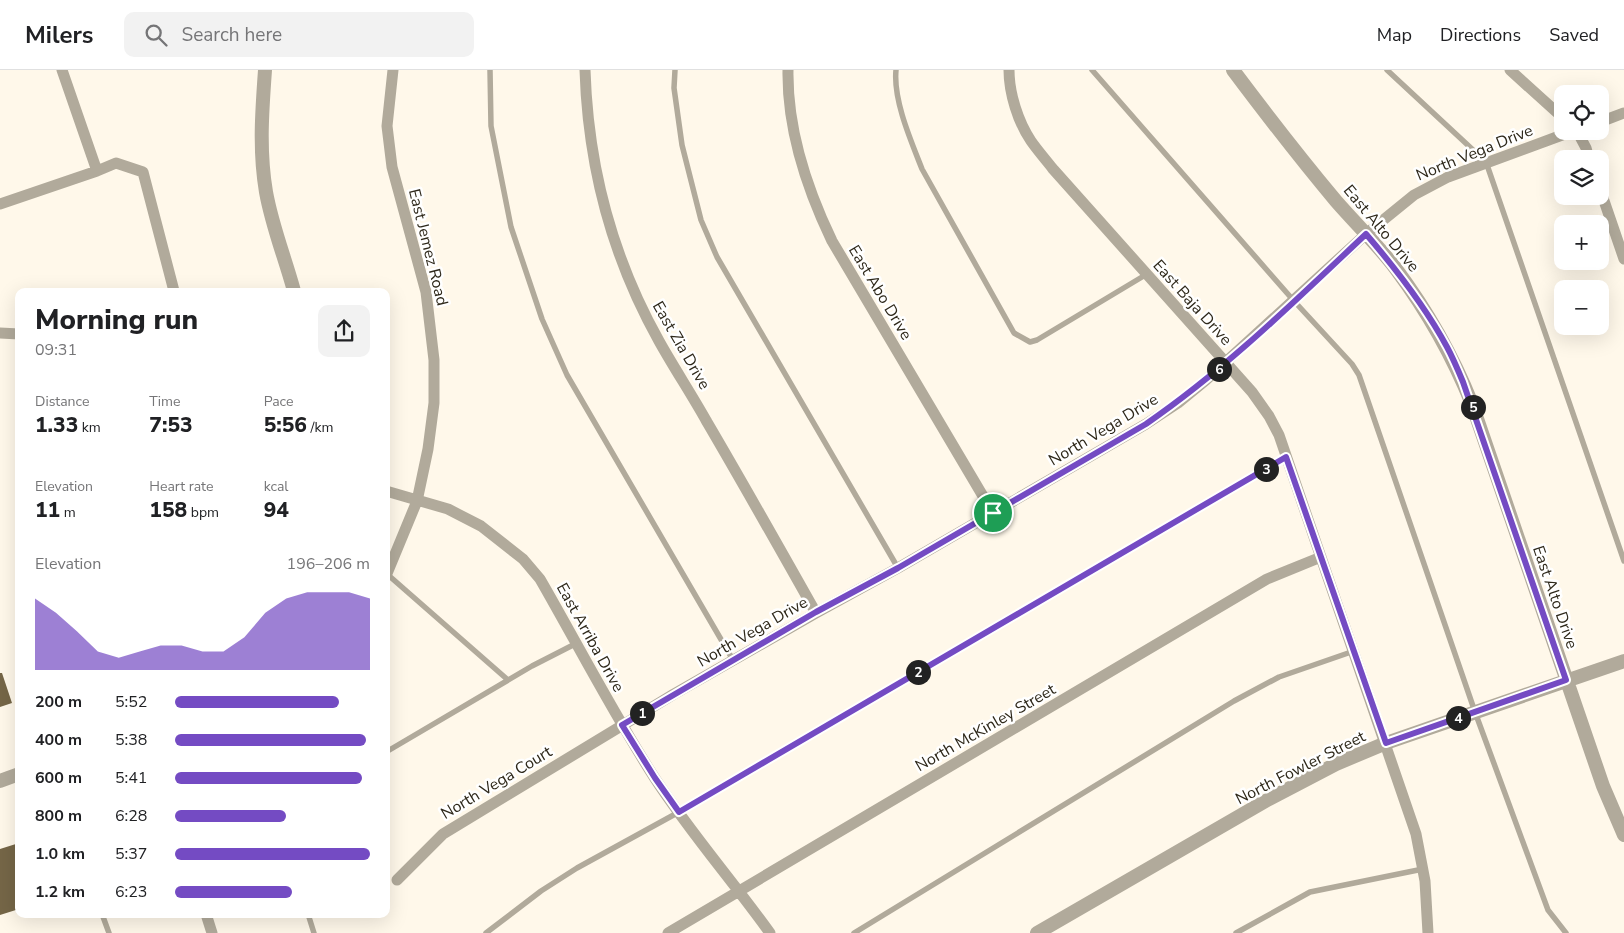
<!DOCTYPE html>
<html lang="en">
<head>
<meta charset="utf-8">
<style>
	body { margin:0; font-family:"Nunito Sans",sans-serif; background:#f2f2f2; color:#202124; height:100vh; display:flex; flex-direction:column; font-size:19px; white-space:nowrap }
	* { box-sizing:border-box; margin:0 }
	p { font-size:16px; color:#757577 }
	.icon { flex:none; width:28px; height:28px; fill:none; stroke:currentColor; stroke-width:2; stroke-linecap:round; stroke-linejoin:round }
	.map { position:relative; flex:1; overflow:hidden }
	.drawer { position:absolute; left:15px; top:218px; width:375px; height:630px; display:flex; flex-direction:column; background:#fff; border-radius:10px; box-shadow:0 5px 20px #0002 }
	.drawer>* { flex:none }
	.controls { position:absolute; left:1554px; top:15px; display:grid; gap:10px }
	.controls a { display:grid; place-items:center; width:55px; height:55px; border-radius:10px; background:#fff; box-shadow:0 5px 20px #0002; font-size:25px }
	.pin { position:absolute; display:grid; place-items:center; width:42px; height:42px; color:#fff; margin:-21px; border:2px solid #fff; border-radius:50%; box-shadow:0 1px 5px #0007 }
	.km { position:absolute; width:25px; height:25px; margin:-12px; border-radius:50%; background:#222; color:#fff; font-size:14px; line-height:25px; text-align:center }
	.round { display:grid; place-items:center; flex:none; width:52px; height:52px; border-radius:10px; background:#f2f2f2 }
	.summary { display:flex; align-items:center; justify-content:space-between; height:85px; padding:0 20px }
	h1 { font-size:28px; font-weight:800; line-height:38px }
	.stats { display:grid; grid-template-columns:repeat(3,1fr); gap:8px; height:85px; padding:5px 20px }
	.stats div { display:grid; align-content:center }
	.stats b { font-size:21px; font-weight:800 }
	.stats small { font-size:14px; font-weight:400 }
	.stats p { font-size:14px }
	.chart { height:140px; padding:10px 20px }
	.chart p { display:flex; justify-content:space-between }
	.chart svg { width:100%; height:90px; margin-top:5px; fill:#744bc3; opacity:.7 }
	ul { padding:0 20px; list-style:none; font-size:16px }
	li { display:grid; grid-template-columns:80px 60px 1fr; align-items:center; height:38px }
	li i { height:12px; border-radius:6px; background:#744bc3 }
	header { display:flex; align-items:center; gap:30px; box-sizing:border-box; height:70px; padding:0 25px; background:#fff; border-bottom:1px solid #e0e0e0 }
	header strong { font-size:24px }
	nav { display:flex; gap:28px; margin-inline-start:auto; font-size:18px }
	.search { width:350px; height:45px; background:#f2f2f2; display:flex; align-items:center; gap:12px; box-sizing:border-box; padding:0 18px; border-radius:10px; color:#757577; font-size:19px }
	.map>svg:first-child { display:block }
</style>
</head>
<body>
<header>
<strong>Milers</strong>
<div class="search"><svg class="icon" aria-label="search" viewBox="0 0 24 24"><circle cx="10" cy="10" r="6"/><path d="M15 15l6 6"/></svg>Search here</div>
<nav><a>Map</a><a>Directions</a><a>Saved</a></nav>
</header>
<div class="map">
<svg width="1624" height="863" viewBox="0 0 1624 863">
	<rect width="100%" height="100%" fill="#fff8ea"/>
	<path fill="#756647" d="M0,603H2L12,633L0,637Z
		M19,773V839L0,845V779Z"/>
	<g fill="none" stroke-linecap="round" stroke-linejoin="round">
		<path stroke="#b1aa9b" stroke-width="5.5" d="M490,0L491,56L511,157L542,249L567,305L733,590
			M675,0L674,18L682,75L701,150L717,187L898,498
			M896,0C893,30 911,71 922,99L1014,263L1030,272L1037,270L1147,204
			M1092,0L1294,231L1352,294L1359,305L1475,642L1548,840L1566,863
			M1387,0L1486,92L1624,491
			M387,504L508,610
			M386,682L532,596L577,573
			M102,844L109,863
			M308,844L314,863
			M486,863L541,821L577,798L679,742L997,557L1286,387
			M854,863L1234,631L1279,607L1354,581
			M1236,863L1310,822L1423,799"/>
		<path stroke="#b1aa9b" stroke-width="11" d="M62,0L97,101
			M585,0C588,96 612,187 659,271C674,298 692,325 707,352C744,415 780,479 816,543
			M788,0C787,60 806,117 832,171L993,443
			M1009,0C1009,23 1018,52 1031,71C1038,81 1046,90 1053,99L1252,322L1269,346L1279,365L1416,764L1425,811L1428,863
			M1510,0L1562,47
			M1600,52L1624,43
			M1577,61L1586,78L1589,89
			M1600,119L1624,189
			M0,134L97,101L116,93L143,102L174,221
			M0,263L19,264
			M386,421L448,439L481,456L523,489L540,509C578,575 613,643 654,707C689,761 732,810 770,863
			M386,506L417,431L428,379L434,333V290L426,222L392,97L387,56L393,0
			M397,810L443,764L674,624L816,543L898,498L1146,354L1178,333L1206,310L1366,164L1414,125L1448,107L1573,61
			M206,844L212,863
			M668,863L1267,509L1321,487"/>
		<path stroke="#b1aa9b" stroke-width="14" d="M265,0C262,41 259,81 266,122C272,156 285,188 294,221
			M1233,0C1266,44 1300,88 1336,131C1356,154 1378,175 1396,199C1428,242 1452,284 1472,334L1603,716L1624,765
			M0,711L19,704
			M1037,863L1269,729L1336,694L1386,673L1624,591"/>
	</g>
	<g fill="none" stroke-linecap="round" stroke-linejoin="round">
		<g stroke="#fff" stroke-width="10">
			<path id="route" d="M1366,164C1396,199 1425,236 1447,277C1453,288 1458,300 1463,312L1566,610L1386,673L1286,387L679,742L655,708L622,655L816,542L898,498L1146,354C1226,299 1295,231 1366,164Z"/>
		</g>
		<use href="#route" stroke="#744bc3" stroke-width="6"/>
	</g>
	<g text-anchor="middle" stroke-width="5" stroke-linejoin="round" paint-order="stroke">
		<g font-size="16" fill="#2e281a" stroke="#fff">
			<text transform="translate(1474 82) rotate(-22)" y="6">North Vega Drive</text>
			<text transform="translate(1382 158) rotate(50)" y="6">East Alto Drive</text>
			<text transform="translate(429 177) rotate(76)" y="6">East Jemez Road</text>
			<text transform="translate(881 222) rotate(59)" y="6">East Abo Drive</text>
			<text transform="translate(1193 232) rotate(48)" y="6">East Baja Drive</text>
			<text transform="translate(682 275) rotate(60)" y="6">East Zia Drive</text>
			<text transform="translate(1103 359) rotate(-31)" y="6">North Vega Drive</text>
			<text transform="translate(1556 527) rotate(71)" y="6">East Alto Drive</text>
			<text transform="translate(752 561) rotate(-30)" y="6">North Vega Drive</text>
			<text transform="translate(591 567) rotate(61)" y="6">East Arriba Drive</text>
			<text transform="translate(985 657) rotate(-30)" y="6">North McKinley Street</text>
			<text transform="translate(1300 697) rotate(-27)" y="6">North Fowler Street</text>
			<text transform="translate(496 712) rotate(-31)" y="6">North Vega Court</text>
		</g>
	</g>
</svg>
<div class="controls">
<a><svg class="icon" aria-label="locate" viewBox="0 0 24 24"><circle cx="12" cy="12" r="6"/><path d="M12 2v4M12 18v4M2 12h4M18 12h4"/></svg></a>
<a><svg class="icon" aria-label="layers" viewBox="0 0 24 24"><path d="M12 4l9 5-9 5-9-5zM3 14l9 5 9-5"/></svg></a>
<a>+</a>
<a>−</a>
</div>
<div class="pin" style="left:993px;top:443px;background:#1e9e55"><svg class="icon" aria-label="arrive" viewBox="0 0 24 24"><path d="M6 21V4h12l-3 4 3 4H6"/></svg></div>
<b class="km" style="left:642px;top:643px">1</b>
<b class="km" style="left:918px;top:602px">2</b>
<b class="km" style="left:1266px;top:399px">3</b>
<b class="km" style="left:1458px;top:648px">4</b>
<b class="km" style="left:1473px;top:337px">5</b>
<b class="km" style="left:1219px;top:299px">6</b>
<section class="drawer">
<div class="summary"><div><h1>Morning run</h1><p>09:31</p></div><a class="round"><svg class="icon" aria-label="share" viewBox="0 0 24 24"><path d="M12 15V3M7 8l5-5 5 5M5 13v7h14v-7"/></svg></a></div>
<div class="stats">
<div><p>Distance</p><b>1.33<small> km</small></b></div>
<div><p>Time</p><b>7:53</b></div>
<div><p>Pace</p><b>5:56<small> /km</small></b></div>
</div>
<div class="stats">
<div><p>Elevation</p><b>11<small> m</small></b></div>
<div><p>Heart rate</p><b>158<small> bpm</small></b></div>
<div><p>kcal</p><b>94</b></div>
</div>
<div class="chart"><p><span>Elevation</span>196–206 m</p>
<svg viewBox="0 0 160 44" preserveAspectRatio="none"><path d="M0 44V9L10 16L20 25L30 35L40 38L50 35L60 32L70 32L80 35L90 35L100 28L110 16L120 9L130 6L140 6L150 6L160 9V44z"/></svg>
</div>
<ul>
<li><b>200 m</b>5:52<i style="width:84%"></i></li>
<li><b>400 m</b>5:38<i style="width:98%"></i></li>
<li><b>600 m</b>5:41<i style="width:96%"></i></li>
<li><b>800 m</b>6:28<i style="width:57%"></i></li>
<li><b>1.0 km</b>5:37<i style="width:100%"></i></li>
<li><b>1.2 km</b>6:23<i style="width:60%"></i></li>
</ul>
</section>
</div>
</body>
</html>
